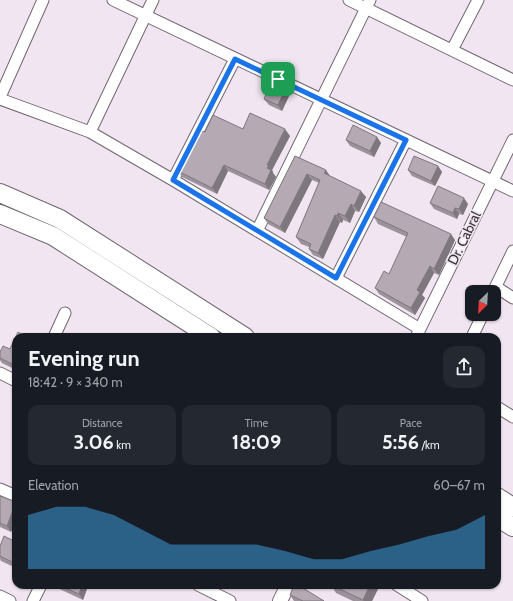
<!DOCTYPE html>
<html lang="en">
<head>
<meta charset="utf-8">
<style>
	body { margin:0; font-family:Cabin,sans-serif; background:#242831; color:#f1f3f6; height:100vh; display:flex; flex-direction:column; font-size:15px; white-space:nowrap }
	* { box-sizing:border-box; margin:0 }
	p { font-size:13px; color:#9ea1a6 }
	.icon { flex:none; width:22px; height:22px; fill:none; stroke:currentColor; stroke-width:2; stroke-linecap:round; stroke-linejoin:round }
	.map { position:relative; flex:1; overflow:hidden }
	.details { position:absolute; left:12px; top:333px; width:489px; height:256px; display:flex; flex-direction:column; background:#171b24; border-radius:12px; box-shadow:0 1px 3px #0004 }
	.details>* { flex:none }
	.needle { width:26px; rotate:204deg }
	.controls { position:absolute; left:465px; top:285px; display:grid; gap:8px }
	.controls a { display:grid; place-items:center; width:36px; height:36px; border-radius:8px; background:#171b24; box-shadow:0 1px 3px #0004; font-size:20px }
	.pin { position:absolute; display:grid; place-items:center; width:34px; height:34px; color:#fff; margin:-17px; border-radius:8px; box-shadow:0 2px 6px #0006 }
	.round { display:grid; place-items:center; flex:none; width:42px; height:42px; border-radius:12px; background:#242831 }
	.headline { display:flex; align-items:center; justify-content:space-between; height:68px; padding:0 16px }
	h1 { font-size:22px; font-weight:800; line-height:30px }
	.figures { display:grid; grid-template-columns:repeat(3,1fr); gap:6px; height:68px; padding:4px 16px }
	.figures div { display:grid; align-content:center; border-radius:10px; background:#242831; text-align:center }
	.figures b { font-size:20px; font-weight:800 }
	.figures small { font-size:11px; font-weight:400 }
	.figures p { font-size:11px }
	.chart { height:112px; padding:8px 16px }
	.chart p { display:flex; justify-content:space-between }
	.chart svg { width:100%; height:72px; margin-top:4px; fill:#347eb1; opacity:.7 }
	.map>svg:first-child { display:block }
</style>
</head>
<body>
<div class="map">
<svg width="513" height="601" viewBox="0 0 513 601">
	<rect width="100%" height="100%" fill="#f0e5f0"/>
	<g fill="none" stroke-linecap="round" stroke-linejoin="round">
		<g stroke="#716770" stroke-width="13">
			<path id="minor" d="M113,0L513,191
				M349,0L513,80
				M452,50L478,0
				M0,97L43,0
				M0,99L90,132L173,180L420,329
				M90,132L153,0
				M173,180L235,59
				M257,231L370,0
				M336,278L406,140
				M496,287L513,298
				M493,292L513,251
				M54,337L65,313
				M416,337L513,140
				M472,337L483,314
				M0,373L16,381
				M497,407L513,417
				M0,489L16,496
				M198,585L230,601
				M397,585L422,601
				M0,596L10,601
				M33,601L41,585"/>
		</g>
		<g stroke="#716770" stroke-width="16">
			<path id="tertiary" d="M280,601L288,585"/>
		</g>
		<g stroke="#716770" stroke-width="20">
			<path id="primary" d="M0,193L60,219L245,337
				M0,214L53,236L211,337
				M497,497L513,507
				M497,517L513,527"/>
		</g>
		<use href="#minor" stroke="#fff" stroke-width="11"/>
		<use href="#tertiary" stroke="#fff" stroke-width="14"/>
		<use href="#primary" stroke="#fff" stroke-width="18"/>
	</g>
	<path fill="#9c929b" d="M285,90L289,96L282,111L269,105L264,99Z
		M205,132L290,136L272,170L273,172V173L276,177L269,190L228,171L217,194L182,177L178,171Z
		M377,137L381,143L374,157L350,146L346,140Z
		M295,156L366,197L359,212L355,211L350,223L343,220L342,223L340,222L323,259L313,255L309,249V247L301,244L296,237L319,183L312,180L285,233L268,224L264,218Z
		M438,166L442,172L435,186L412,176L408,170Z
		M430,203L468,204L463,215L459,214L457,219L434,209Z
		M374,217L455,240L439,275L434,273L422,295L425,298L415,315L379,294L375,288L389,274L407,237L378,224Z
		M16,337V370L2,363L0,360V352L10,349Z
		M0,496L16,502V520L11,532L0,527Z
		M16,542V568L1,561L0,559V546Z
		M52,585H87L88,586L83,600L53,586Z
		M331,585H380L372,601H353L336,593Z
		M290,595L324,601H294Z"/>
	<path fill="#7f777e" d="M285,90L289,96L282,111L278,105Z
		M285,129L290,136L272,170L273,172V173L276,177L269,190L265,184L267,168V165Z
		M377,137L381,143L374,157L370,151Z
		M224,165L228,171L217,194L212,188Z
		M438,166L442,172L435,186L431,181Z
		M326,170L330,176L324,173Z
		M307,174L312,180L285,233L280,227Z
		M361,191L366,197L359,212L354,206Z
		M464,198L468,204L463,215L459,209Z
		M351,204L355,211L350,223L345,216Z
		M455,208L459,214L457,219L453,213Z
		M338,213L343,220L342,223L337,216Z
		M335,215L340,222L323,259L318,253Z
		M451,234L455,240L439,275L434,269Z
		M430,266L434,273L422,295L425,298L415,315L411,308L417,290Z
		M16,504V520L11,532L7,526Z
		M82,585H87L88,586L83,600L79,594Z
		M370,585H380L372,601H364L363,600Z"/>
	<path fill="#b5aab4" stroke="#7f777e" d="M271,84L285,90L278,105L264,99Z
		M250,113L285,129L267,165H269L267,168L271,170L265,184L224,165L212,188L178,171L199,130L205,132L213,115L243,129Z
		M353,125L377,137L370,151L346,140Z
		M295,156L326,170L324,173L361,191L354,206L351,204L345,216L338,213L337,216L335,215L318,253L309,249L311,244L296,237L320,180L307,174L280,227L264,218Z
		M414,156L438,166L431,181L408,170Z
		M438,186L464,198L459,209L455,208L453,213L430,203Z
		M381,202L451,234L434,269L430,266L417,290L420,292L411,308L375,288L384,271L389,274L408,233L374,217Z
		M18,332L27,337H16V366L0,358V352L3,346L10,349Z
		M0,496L16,502L7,526L0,523Z
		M4,536L16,542V564L0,556V546Z
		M58,585H82L79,594Z
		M294,585H298L324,601H303L290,595Z
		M331,585H370L363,600Z"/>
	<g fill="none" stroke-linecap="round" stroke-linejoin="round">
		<g stroke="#fff" stroke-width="8">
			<path id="route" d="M235,59L406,140L336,278L173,180Z"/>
		</g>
		<use href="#route" stroke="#1a73e8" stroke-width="5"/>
	</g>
	<g text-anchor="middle" stroke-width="3.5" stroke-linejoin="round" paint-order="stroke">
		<g font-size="14" fill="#383438" stroke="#f0e5f0">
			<text transform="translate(464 238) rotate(-64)" y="5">Dr. Cabral</text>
		</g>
	</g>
</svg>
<div class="controls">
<a><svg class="needle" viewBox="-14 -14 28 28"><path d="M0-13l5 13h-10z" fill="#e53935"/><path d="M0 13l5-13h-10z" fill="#9ea1a6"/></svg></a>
</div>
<div class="pin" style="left:278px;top:79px;background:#1e9e55"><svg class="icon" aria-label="arrive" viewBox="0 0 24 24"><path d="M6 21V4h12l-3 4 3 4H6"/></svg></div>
<section class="details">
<div class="headline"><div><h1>Evening run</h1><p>18:42 · 9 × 340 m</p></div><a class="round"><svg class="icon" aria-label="share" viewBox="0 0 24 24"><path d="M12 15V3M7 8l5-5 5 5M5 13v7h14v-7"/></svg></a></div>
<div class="figures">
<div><p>Distance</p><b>3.06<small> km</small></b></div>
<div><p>Time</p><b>18:09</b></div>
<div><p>Pace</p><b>5:56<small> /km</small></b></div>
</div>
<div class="chart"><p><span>Elevation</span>60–67 m</p>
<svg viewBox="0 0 160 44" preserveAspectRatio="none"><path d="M0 44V11L10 6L20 6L30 11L40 20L50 29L60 29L70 29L80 29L90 33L100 38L110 38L120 33L130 29L140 24L150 20L160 11V44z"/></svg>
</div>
</section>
</div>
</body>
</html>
